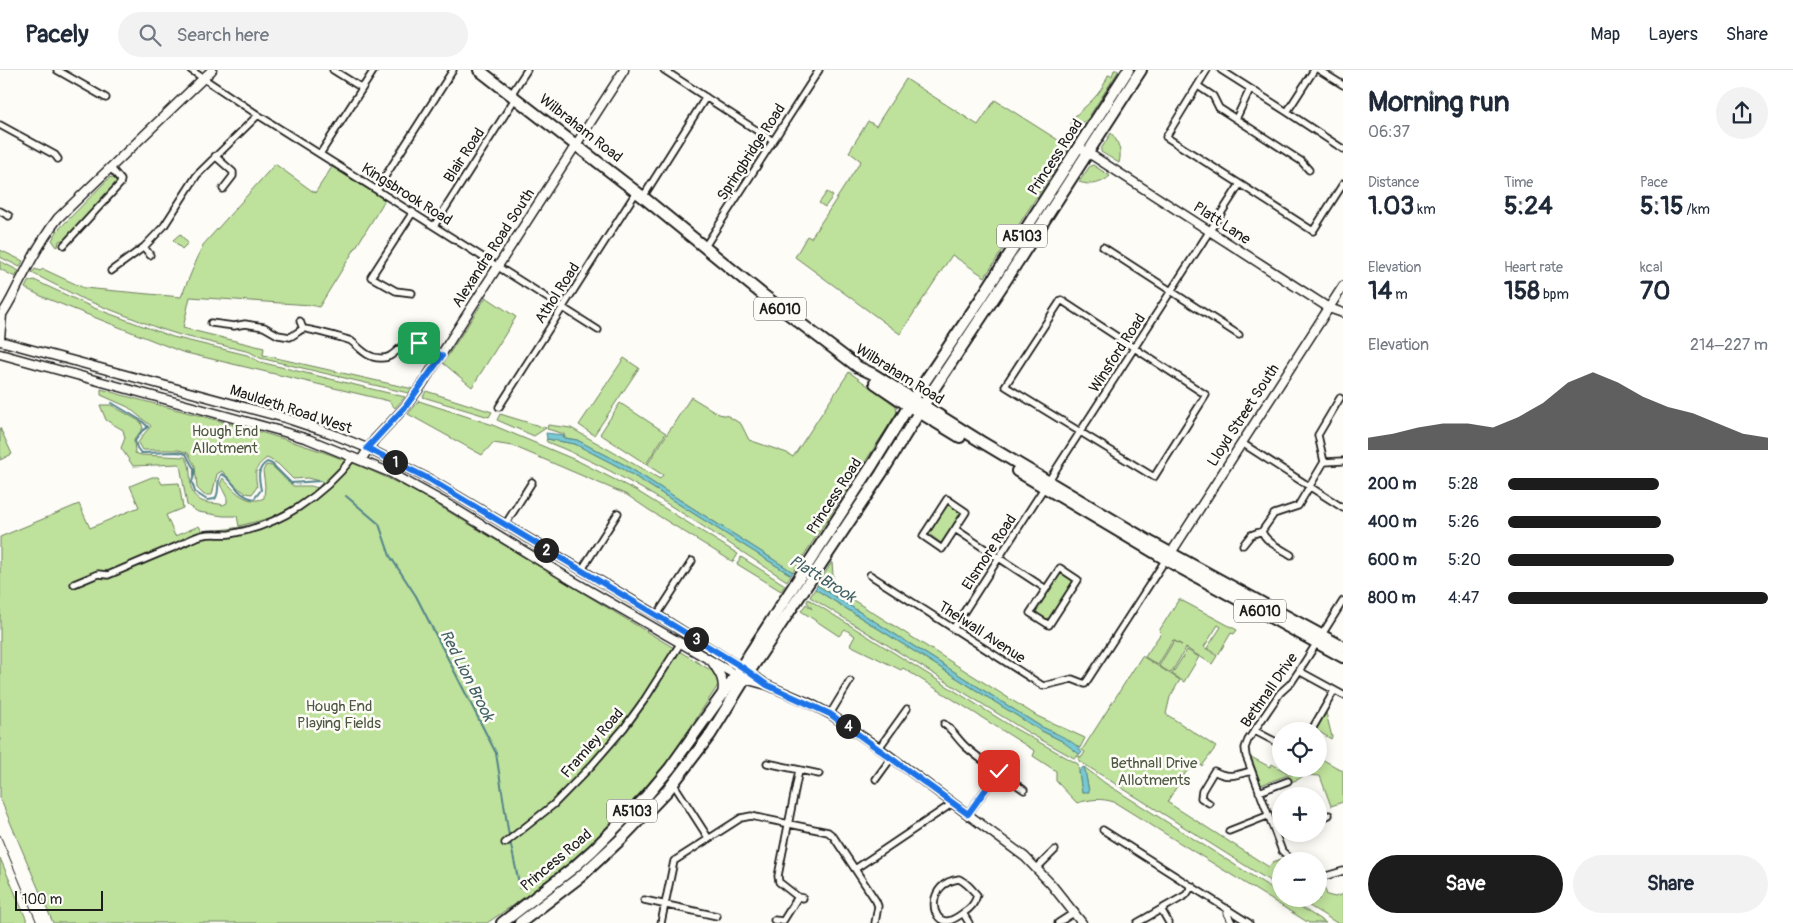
<!DOCTYPE html>
<html lang="en">
<head>
<meta charset="utf-8">
<style>
	body { margin:0; font-family:Pangolin,sans-serif; background:#f2f2f3; color:#1f2937; height:100vh; display:flex; flex-direction:column; font-size:19px; white-space:nowrap }
	* { box-sizing:border-box; margin:0 }
	p { font-size:16px; color:#747a83 }
	.icon { flex:none; width:28px; height:28px; fill:none; stroke:currentColor; stroke-width:2; stroke-linecap:round; stroke-linejoin:round }
	.map { position:relative; flex:1; overflow:hidden }
	.panel { display:flex; flex-direction:column; background:#fff; width:450px }
	.panel>* { flex:none }
	.fabs { position:absolute; left:1272px; top:652px; display:grid; gap:10px }
	.fabs a { display:grid; place-items:center; width:55px; height:55px; border-radius:50%; background:#fff; box-shadow:0 2px 12px #0003; font-size:25px }
	.scale { position:absolute; left:15px; bottom:12px; width:88px; box-sizing:border-box; padding-left:5px; border:2px solid #1c1c1c; border-top:0; font-size:14px; line-height:18px; white-space:nowrap; color:#1c1c1c; -webkit-text-stroke:4px #fdfcf7; paint-order:stroke }
	.pin { position:absolute; display:grid; place-items:center; width:42px; height:42px; color:#fff; margin:-21px; border-radius:10px; box-shadow:0 2px 8px #0006 }
	.km { position:absolute; width:25px; height:25px; margin:-12px; border-radius:50%; background:#222; color:#fff; font-size:14px; line-height:25px; text-align:center }
	.round { display:grid; place-items:center; flex:none; width:52px; height:52px; border-radius:26px; background:#f2f2f3 }
	.overview { display:flex; align-items:center; justify-content:space-between; height:85px; padding:0 25px }
	h1 { font-size:28px; font-weight:800; line-height:38px }
	.figures { display:grid; grid-template-columns:repeat(3,1fr); gap:8px; height:85px; padding:5px 25px }
	.figures div { display:grid; align-content:center }
	.figures b { font-size:25px; font-weight:800 }
	.figures small { font-size:14px; font-weight:400 }
	.figures p { font-size:14px }
	.chart { height:140px; padding:10px 25px }
	.chart p { display:flex; justify-content:space-between }
	.chart svg { width:100%; height:90px; margin-top:5px; fill:#1c1c1c; opacity:.7 }
	.button { display:flex; gap:10px; margin-top:auto; padding:10px 25px }
	.button a { flex:1; height:58px; border-radius:30px; background:#1c1c1c; color:#fff; font-size:20px; font-weight:800; line-height:58px; text-align:center }
	.button a+a { background:#f2f2f3; color:#1f2937 }
	ul { padding:0 25px; list-style:none; font-size:16px }
	li { display:grid; grid-template-columns:80px 60px 1fr; align-items:center; height:38px }
	li i { height:12px; border-radius:6px; background:#1c1c1c }
	header { display:flex; align-items:center; gap:30px; box-sizing:border-box; height:70px; padding:0 25px; background:#fff; border-bottom:1px solid #e0e1e3 }
	header strong { font-size:24px }
	nav { display:flex; gap:28px; margin-inline-start:auto; font-size:18px }
	.search { width:350px; height:45px; background:#f2f2f3; display:flex; align-items:center; gap:12px; box-sizing:border-box; padding:0 18px; border-radius:28px; color:#747a83; font-size:19px }
	main { display:flex; flex:1; min-height:0 }
	.map>svg:first-child { display:block }
</style>
</head>
<body>
<header>
<strong>Pacely</strong>
<div class="search"><svg class="icon" aria-label="search" viewBox="0 0 24 24"><circle cx="10" cy="10" r="6"/><path d="M15 15l6 6"/></svg>Search here</div>
<nav><a>Map</a><a>Layers</a><a>Share</a></nav>
</header>
<main>
<div class="map">
<svg width="1343" height="853" viewBox="0 0 1343 853">
	<rect width="100%" height="100%" fill="#fdfcf7"/>
	<filter id="ink" filterUnits="userSpaceOnUse"><feTurbulence type="fractalNoise" baseFrequency=".02" numOctaves="2"/><feDisplacementMap in="SourceGraphic" scale="10" xChannelSelector="R" yChannelSelector="G"/><feConvolveMatrix kernelMatrix="1 2 1 2 8 2 1 2 1" color-interpolation-filters="sRGB"/></filter>
	<g filter="url(#ink)">
		<path fill="#bee19b" stroke="#6d7e5c" d="M1114,0H1119L1087,50L1073,58L1071,54L1072,49C1086,35 1102,25 1108,5L1112,6Z
			M906,9L978,55L995,30L1069,77L985,207L952,185L900,264L795,187L807,166L811,168L861,91L849,82L868,51L876,56Z
			M1111,63C1119,72 1122,82 1119,93L1101,82V79Z
			M275,94L315,123L332,97L385,130L319,237L311,235L190,227L183,258L264,278L263,285L413,319L408,323L260,288L250,282L180,265L158,258L83,229L32,203L35,199L40,201L43,199L84,218L181,227L203,175Z
			M1093,95L1110,106C1101,114 1091,116 1079,112L1090,96Z
			M110,107L115,109L117,113L65,169L59,171L58,177H57L52,170L58,160Z
			M827,122L833,126L825,137L819,133Z
			M180,164L188,173L182,179L173,170Z
			M0,180L23,191L20,197L0,187Z
			M0,191L19,201L15,207L0,199Z
			M34,210L94,238L173,267L247,285L260,292L405,327L395,338L389,331L182,282L43,227L25,218L28,212Z
			M486,227L516,247L472,317L443,293Z
			M624,288L639,298L594,365L579,355Z
			M849,302L896,336L897,343L793,502L625,395L577,370L565,368L564,364L547,359L548,355L571,358L660,409L663,405L647,395L691,327L719,344L728,346L741,354L749,370L787,383L793,387Z
			M101,319C211,351 326,371 426,428L712,601C717,606 720,610 717,617L666,694L610,756L575,788L541,816L487,853H53L0,728V467L79,434L90,458L139,437L130,416L152,407H158L162,414L179,413L183,438L166,445L175,466L199,456L202,461C240,460 274,451 306,429L270,448L239,456L237,446H223L198,442L187,435L180,395L178,394L133,396L121,378L125,368L123,360L106,350L100,335H111L141,352L143,358L134,370L135,383L141,385L185,387C196,401 183,419 200,430C208,435 215,432 223,435L227,433V428L220,414L223,408C233,420 247,436 264,428L265,416L263,401L266,395L272,396L293,416H311L318,418L323,412L307,408L293,409L278,394L267,388C254,397 255,402 257,417L252,424C240,424 230,409 222,401L217,404L212,425H204L197,418L195,396L188,383L179,380H142L138,373L143,365L151,356L128,337L101,325Z
			M426,321L492,342L489,347L423,327Z
			M419,331L490,354L578,391L637,421L738,484L733,492L649,440L627,425L513,376L493,373L482,385L408,344Z
			M620,333L666,363L646,394L600,364Z
			M500,344L546,358L534,366L497,350Z
			M0,358L12,384L0,390Z
			M547,369L575,374L623,399L791,505L787,511C710,462 632,405 547,372L546,370Z
			M948,434L961,443L941,473L929,464Z
			M850,435L853,437L790,536L787,534Z
			M741,487L785,515L781,521L737,494Z
			M832,492L834,518L1037,646L1085,668L1080,678L1060,666L1040,656L817,515Z
			M1064,503L1072,508L1073,514L1050,548L1045,549L1038,545L1036,539L1059,504Z
			M815,519L1038,659C1052,667 1069,672 1079,684L1078,686L1074,688L1029,663L810,527Z
			M808,529L1014,658L1078,694L1082,722L1089,721L1084,697L1105,713L1281,824V829H1288L1326,853H1309L1114,732C1101,728 1091,729 1077,733L1056,711V701L1033,686L1035,681L903,598L901,600L850,575L855,566L845,559L839,566L801,541L806,534L812,539L807,532Z
			M1179,529L1237,560L1234,564L1231,563L1218,585L1207,578L1221,557L1218,555L1204,577L1217,586L1212,594L1186,578L1171,603L1159,596L1174,571L1182,575L1173,570L1158,595L1145,587L1161,563L1159,561Z
			M1187,580L1199,587L1184,612L1172,604Z
			M1142,586L1180,610L1170,627L1166,644L1216,677L1202,696L1199,694L1186,702L1167,732L1269,797L1273,792L1281,789L1284,791H1281V818L1079,691V686L1082,687L1085,682L1082,680Z
			M1326,643L1332,667L1331,669L1316,660Z
			M1251,687L1270,697L1272,694L1291,705L1295,699H1309L1313,701L1314,699H1319L1320,688L1343,701V732L1331,736L1320,706L1304,705L1299,709L1291,712L1288,705L1261,715Z
			M0,788L28,853H0Z
			M1319,810L1322,811L1327,825L1335,827L1343,824V853H1337L1298,829H1319Z"/>
		<path fill="#78c8d3" stroke="#53838a" d="M546,363L563,365L564,368L577,370L625,395L793,502L791,505L623,399L575,374L547,369Z
			M817,515L1040,656C1052,662 1077,671 1082,683L1079,684L1062,671L1038,659L815,519Z
			M1084,697L1085,700L1089,722H1082L1079,702L1082,698Z"/>
		<g fill="none" stroke-linecap="round" stroke-linejoin="round">
			<path stroke="#53838a" stroke-width="2" d="M112,333L142,351L148,357L142,361L135,371L137,378L141,383L178,382L186,384L194,399V405L192,412L195,422L207,430L215,429C221,421 215,411 222,404C235,410 235,425 254,429L261,420C259,409 256,399 267,392L272,394L291,413L320,411
				M346,426L379,454L390,486L416,526L496,683L509,766
				M510,771L520,818"/>
			<g stroke="#1c1c1c" stroke-width="9">
				<path id="street" d="M57,0L106,28
					M191,0L258,45L598,260
					M333,0L362,18
					M664,0L773,71
					M1207,0L1166,67L1240,114
					M1221,0L1287,42
					M1314,0L1287,42L1343,79
					M1319,0L1343,15
					M1198,16L1213,26L1219,38L1301,91L1309,100
					M512,23L527,0
					M1236,49L1250,19
					M0,55L55,85L58,89
					M320,84L374,0
					M215,86L233,102V106L223,119
					M377,119L453,0
					M643,127L706,27
					M0,141L9,146
					M434,156L516,27
					M64,175L120,114L121,110L110,97
					M144,177L150,185
					M1103,177L1239,265
					M704,178L819,0
					M111,201L144,177L164,156L197,105L258,45
					M412,223L396,221L371,207L413,142
					M1061,230L1206,325L1154,407L1005,316Z
					M300,251L303,259
					M211,253L234,256L245,254L264,257L278,265L290,267C295,265 298,261 303,259C306,258 347,269 351,271C360,278 367,288 380,288C389,289 393,284 400,278C414,267 428,277 441,285
					M499,337L637,121
					M1242,373L1343,438
					M1324,392L1318,365L1340,328
					M947,429L966,442L942,479L923,466Z
					M505,455L532,412
					M955,459L1046,519
					M1262,461L1274,444L1298,436L1324,392L1343,391
					M1243,475L1251,465L1262,461C1265,472 1282,479 1291,485
					M1060,498L1078,510L1049,555L1030,543Z
					M581,501L618,443
					M870,505L1043,616L1072,609L1085,614L1166,489
					M74,514L98,504L108,505C130,496 152,486 175,477C184,473 193,467 203,465C212,463 221,465 230,464C279,456 323,426 353,387
					M657,545L692,491
					M953,559L1240,114L1313,161L1343,114
					M1299,601L1343,625
					M830,644L850,611
					M944,654C953,660 958,670 966,677C984,693 1005,706 1024,720
					M1255,661L1278,673
					M1311,661L1334,621
					M879,678L907,639
					M767,693L819,704
					M799,700L778,806L779,812L798,827L803,828
					M876,709L892,687
					M673,713L709,769
					M1259,722L1288,711
					M1209,733L1201,728L1202,721L1214,701C1228,709 1237,705 1251,701
					M968,744L999,701
					M1319,749L1329,745
					M1103,760L1249,853
					M1229,761L1267,746
					M505,773L553,735L592,695L624,658L645,629L680,574
					M1293,791L1282,781L1246,686L1245,678L1248,670L1280,623L1291,613L1299,601L1343,531
					M1037,798L1055,780
					M855,799L953,733
					M1319,804L1326,806L1343,801
					M959,809C967,813 971,818 977,825C975,834 970,839 963,843C959,846 953,850 948,851C930,853 926,813 959,809Z
					M644,830L717,846
					M1161,839L1169,853
					M1229,840L1227,843L1232,853
					M963,843L969,853
					M774,850L783,851L798,827
					M661,853L674,791L741,748L751,746L828,762L833,766L876,831L878,836L875,853
					M1058,853L1075,842
					M1137,853L1186,825L1192,816"/>
			</g>
			<g stroke="#1c1c1c" stroke-width="11">
				<path id="secondary" d="M1079,77L1329,238L1343,243
					M0,247C10,234 15,220 23,206C33,186 44,166 58,148L212,0
					M0,269L2,245
					M0,271L285,348L330,363L367,378L429,409L657,545L763,612
					M0,284L277,360L308,369L391,403L449,435L573,511L736,605L744,609L767,615L807,632L830,644L879,678L1025,787L1051,814L1082,853
					M361,390L375,369L406,336L421,316L624,0
					M1169,486L1343,216
					M712,592C720,604 725,610 722,625"/>
			</g>
			<g stroke="#1c1c1c" stroke-width="14">
				<path id="highway" d="M479,0L643,127L762,224L858,297L873,304L980,371L1152,473L1343,577
					M875,313L909,336L960,367
					M1017,401L1177,496L1343,587
					M502,853L573,798L593,780L644,729L670,698L730,614L873,394L913,329L980,230L1128,0
					M520,853L580,807L621,769L668,720L710,665L749,602L881,404L931,323L1004,213L1141,0"/>
			</g>
			<use href="#street" stroke="#fdfcf7" stroke-width="5.5"/>
			<use href="#secondary" stroke="#fdfcf7" stroke-width="8"/>
			<use href="#highway" stroke="#fdfcf7" stroke-width="10"/>
			<path stroke="#1c1c1c" stroke-width="1" d="M0,765L37,853"/>
		</g>
	</g>
	<g fill="none" stroke-linecap="round" stroke-linejoin="round" filter="url(#ink)">
		<g stroke="#fff" stroke-width="10">
			<path id="route" d="M419,273L442,286L406,336L367,378L429,409L656,545L742,597L767,615L830,644L968,744L999,701"/>
		</g>
		<use href="#route" stroke="#1a73e8" stroke-width="6"/>
	</g>
	<g text-anchor="middle" stroke-width="5" stroke-linejoin="round" paint-order="stroke">
		<g fill="#fdfcf7" stroke="#605f5e" stroke-width="1">
			<rect x="997" y="154.5" width="50" height="23" rx="4"/>
			<rect x="754" y="227.5" width="52" height="23" rx="4"/>
			<rect x="1234" y="529.5" width="52" height="23" rx="4"/>
			<rect x="607" y="729.5" width="50" height="23" rx="4"/>
		</g>
		<g font-size="14" font-weight="bold" fill="#1c1c1c">
			<text x="1022" y="171">A5103</text>
			<text x="780" y="244">A6010</text>
			<text x="1260" y="546">A6010</text>
			<text x="632" y="746">A5103</text>
		</g>
		<g font-size="15" fill="#1c1c1c" stroke="#fdfcf7">
			<text transform="translate(581 58) rotate(38)" y="5">Wilbraham Road</text>
			<text transform="translate(751 82) rotate(-57)" y="5">Springbridge Road</text>
			<text transform="translate(464 85) rotate(-57)" y="5">Blair Road</text>
			<text transform="translate(1055 87) rotate(-57)" y="5">Princess Road</text>
			<text transform="translate(407 124) rotate(32)" y="5">Kingsbrook Road</text>
			<text transform="translate(1222 153) rotate(33)" y="5">Platt Lane</text>
			<text transform="translate(493 178) rotate(-57)" y="5">Alexandra Road South</text>
			<text transform="translate(557 223) rotate(-57)" y="5">Athol Road</text>
			<text transform="translate(1117 283) rotate(-57)" y="5">Winsford Road</text>
			<text transform="translate(900 304) rotate(32)" y="5">Wilbraham Road</text>
			<text transform="translate(291 339) rotate(18)" y="5">Mauldeth Road West</text>
			<text transform="translate(1243 345) rotate(-57)" y="5">Lloyd Street South</text>
			<text transform="translate(834 426) rotate(-57)" y="5">Princess Road</text>
			<text transform="translate(989 482) rotate(-57)" y="5">Elsmore Road</text>
			<text transform="translate(982 562) rotate(33)" y="5">Thelwall Avenue</text>
			<text transform="translate(1269 620) rotate(-55)" y="5">Bethnall Drive</text>
			<text transform="translate(592 673) rotate(-49)" y="5">Framley Road</text>
			<text transform="translate(556 790) rotate(-40)" y="5">Princess Road</text>
		</g>
		<g font-size="15" fill="#4d5742" stroke="#fdfcf7">
			<text x="225" y="366">Hough End<tspan x="225" dy="17">Allotment</tspan></text>
			<text x="339" y="641">Hough End<tspan x="339" dy="17">Playing Fields</tspan></text>
			<text x="1154" y="698">Bethnall Drive<tspan x="1154" dy="17">Allotments</tspan></text>
		</g>
		<g font-size="16" font-style="italic" fill="#416165" stroke="#fdfcf7">
			<text transform="translate(823 508) rotate(32)" y="6">Platt Brook</text>
			<text transform="translate(468 605) rotate(63)" y="6">Red Lion Brook</text>
		</g>
	</g>
</svg>
<div class="fabs">
<a><svg class="icon" aria-label="locate" viewBox="0 0 24 24"><circle cx="12" cy="12" r="6"/><path d="M12 2v4M12 18v4M2 12h4M18 12h4"/></svg></a>
<a>+</a>
<a>−</a>
</div>
<div class="scale">100 m</div>
<div class="pin" style="left:419px;top:273px;background:#1e9e55"><svg class="icon" aria-label="arrive" viewBox="0 0 24 24"><path d="M6 21V4h12l-3 4 3 4H6"/></svg></div>
<div class="pin" style="left:999px;top:701px;background:#d93025"><svg class="icon" aria-label="check" viewBox="0 0 24 24"><path d="M5 12l5 5 9-10"/></svg></div>
<b class="km" style="left:395px;top:392px">1</b>
<b class="km" style="left:546px;top:480px">2</b>
<b class="km" style="left:696px;top:569px">3</b>
<b class="km" style="left:848px;top:656px">4</b>
</div>
<section class="panel">
<div class="overview"><div><h1>Morning run</h1><p>06:37</p></div><a class="round"><svg class="icon" aria-label="share" viewBox="0 0 24 24"><path d="M12 15V3M7 8l5-5 5 5M5 13v7h14v-7"/></svg></a></div>
<div class="figures">
<div><p>Distance</p><b>1.03<small> km</small></b></div>
<div><p>Time</p><b>5:24</b></div>
<div><p>Pace</p><b>5:15<small> /km</small></b></div>
</div>
<div class="figures">
<div><p>Elevation</p><b>14<small> m</small></b></div>
<div><p>Heart rate</p><b>158<small> bpm</small></b></div>
<div><p>kcal</p><b>70</b></div>
</div>
<div class="chart"><p><span>Elevation</span>214–227 m</p>
<svg viewBox="0 0 160 44" preserveAspectRatio="none"><path d="M0 44V38L10 36L20 33L30 31L40 31L50 33L60 28L70 21L80 11L90 6L100 11L110 18L120 23L130 26L140 31L150 36L160 38V44z"/></svg>
</div>
<ul>
<li><b>200 m</b>5:28<i style="width:58%"></i></li>
<li><b>400 m</b>5:26<i style="width:59%"></i></li>
<li><b>600 m</b>5:20<i style="width:64%"></i></li>
<li><b>800 m</b>4:47<i style="width:100%"></i></li>
</ul>
<div class="button"><a>Save</a><a>Share</a></div>
</section>
</main>
</body>
</html>
